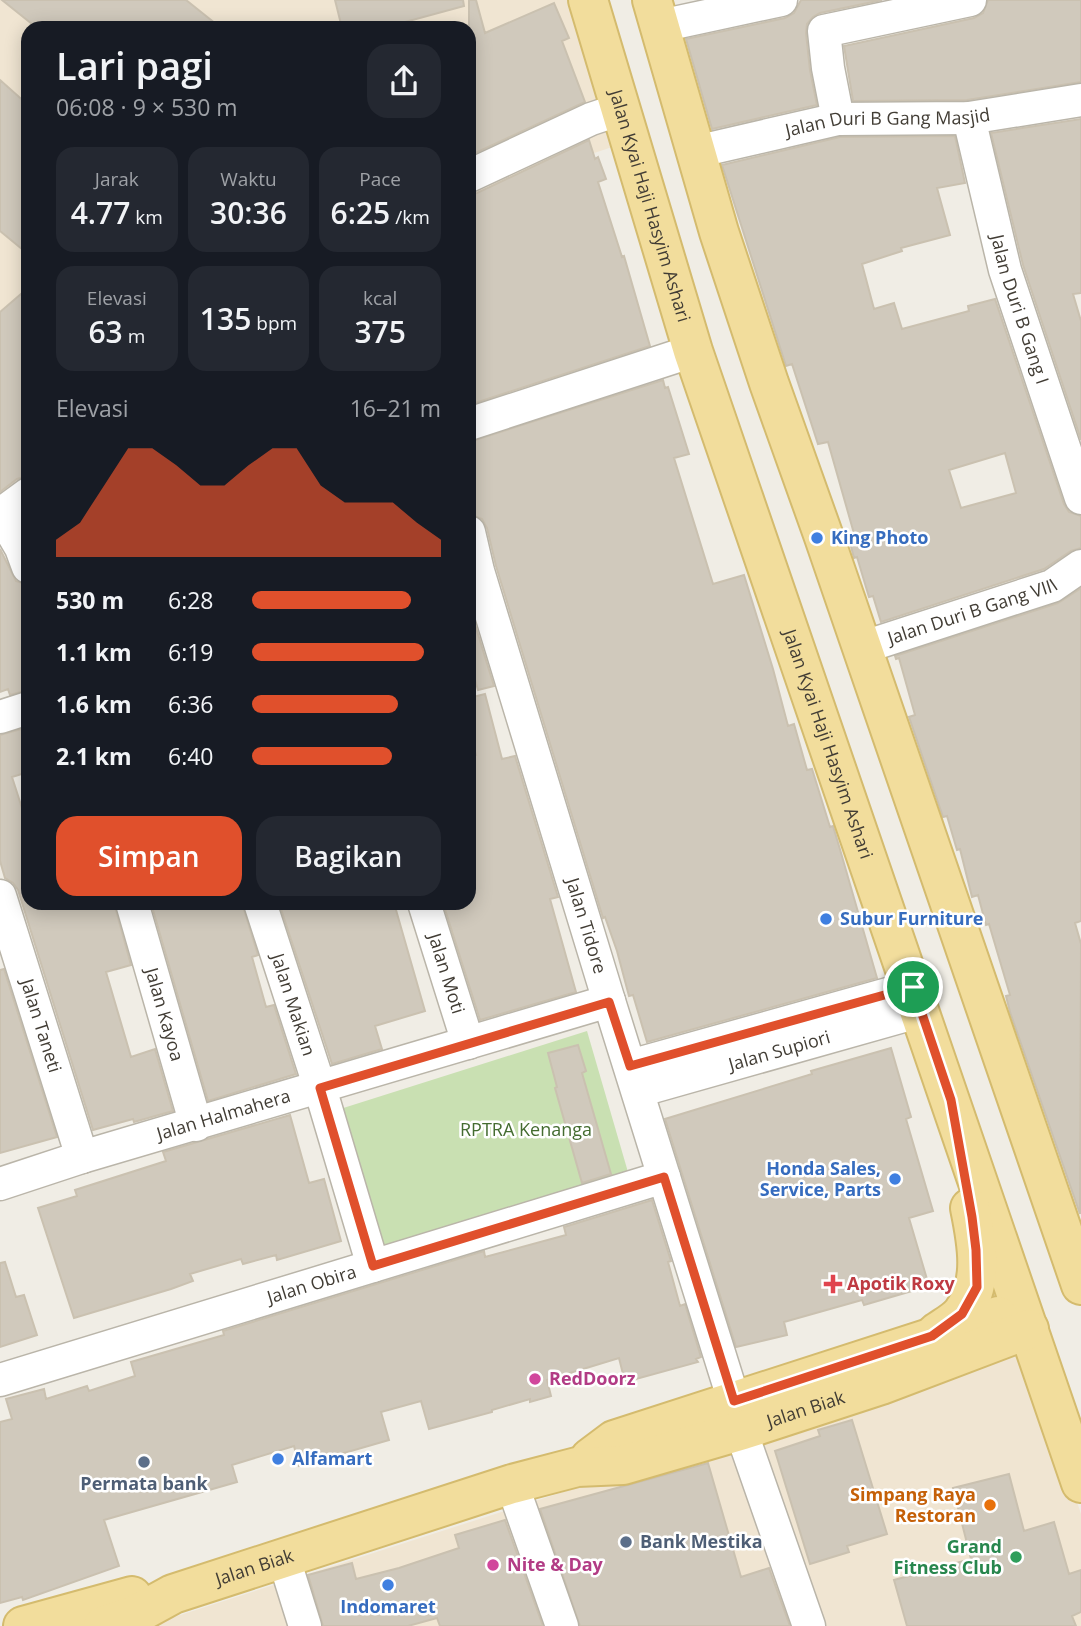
<!DOCTYPE html>
<html lang="id">
<head>
<meta charset="utf-8">
<style>
	body { margin:0; font-family:"Open Sans",sans-serif; background:#242831; color:#f1f3f6; height:100vh; display:flex; flex-direction:column; font-size:26px; white-space:nowrap }
	* { box-sizing:border-box; margin:0 }
	p { font-size:23px; color:#9ea1a6 }
	.icon { flex:none; width:38px; height:38px; fill:none; stroke:currentColor; stroke-width:2; stroke-linecap:round; stroke-linejoin:round }
	.map { position:relative; flex:1; overflow:hidden }
	.panel { position:absolute; left:21px; top:21px; width:455px; height:889px; display:flex; flex-direction:column; background:#171b24; border-radius:21px; box-shadow:0 4px 18px #0003 }
	.panel>* { flex:none }
	.pin { position:absolute; display:grid; place-items:center; width:60px; height:60px; color:#fff; margin:-30px; border:4px solid #fff; border-radius:50%; box-shadow:0 2px 7px #0007 }
	.round { display:grid; place-items:center; flex:none; width:74px; height:74px; border-radius:21px; background:#242831 }
	.head { display:flex; align-items:center; justify-content:space-between; height:119px; padding:0 35px }
	h1 { font-size:38px; font-weight:600; line-height:52px }
	.metrics { display:grid; grid-template-columns:repeat(3,1fr); gap:10px; height:119px; padding:7px 35px }
	.metrics div { display:grid; align-content:center; border-radius:18px; background:#242831; text-align:center }
	.metrics b { font-size:30px; font-weight:600 }
	.metrics small { font-size:19px; font-weight:400 }
	.metrics p { font-size:19px }
	.chart { height:196px; padding:14px 35px }
	.chart p { display:flex; justify-content:space-between }
	.chart svg { width:100%; height:126px; margin-top:7px; fill:#e0502c; opacity:.7 }
	.primary-button { display:flex; gap:14px; margin-top:auto; padding:14px 35px }
	.primary-button a { flex:1; height:80px; border-radius:21px; background:#e0502c; color:#fff; font-size:28px; font-weight:600; line-height:80px; text-align:center }
	.primary-button a+a { background:#242831; color:#f1f3f6 }
	ul { padding:0 35px; list-style:none; font-size:23px }
	li { display:grid; grid-template-columns:112px 84px 1fr; align-items:center; height:52px }
	li i { height:18px; border-radius:9px; background:#e0502c }
	.map>svg:first-child { display:block }
</style>
</head>
<body>
<div class="map">
<svg width="1081" height="1626" viewBox="0 0 1081 1626">
	<rect width="100%" height="100%" fill="#f0ede5"/>
	<path fill="#f0e5d2" d="M0,0H583L624,143L469,195V28H28V491L0,509Z
		M1025,1344L1081,1514V1626H146Z"/>
	<path fill="#c9e0b2" d="M587,1031L630,1179L383,1249L337,1110Z"/>
	<path fill="#d0c9bc" stroke="#cac1b0" stroke-width="2" fill-rule="evenodd" d="M2,0H186L221,28H37Z
		M335,0H463L464,6L383,28H342Z
		M469,0H476L485,33L554,3L569,38L562,41L585,102L469,156Z
		M801,0H882L820,13L813,17L807,24L806,33L810,70L817,105L712,129L686,39L785,18L794,13Z
		M988,0H1081V82L967,100L853,101L844,46L974,18L983,13Z
		M0,80L28,105V254L0,231Z
		M1081,119V293L1073,294L1081,321V440L1023,265L991,133Z
		M955,136L965,183L937,188L950,235L901,248L902,251L862,264L874,309L894,303L902,329L969,311L968,306L995,299L1064,504L1069,512L1081,516V548L1071,551L1044,569L881,622L873,596L869,597L857,557L854,558L849,539L855,537L828,442L818,444L792,364L786,366L722,165L840,137ZM1005,453L1016,493L961,508L949,470Z
		M589,140L595,159L598,157L606,179L598,182L622,257L624,256L650,346L469,405V194L477,193Z
		M28,288V476L17,479L0,492V312Z
		M663,380L665,388L668,387L689,454L674,458L713,584L744,575L773,669L788,726L794,724L807,770L812,769L830,827L833,826L839,846L877,978L647,1042L633,995L629,996L617,951L605,917L603,918L496,566L487,528L482,519L469,514V442Z
		M0,549L16,581L28,585V690L10,695L8,689L0,692Z
		M1081,588V921L1075,923L1081,944L1080,1214L1010,1012L1006,996L1010,995L989,924L986,925L978,895L972,897L960,849L957,850L947,816L943,817L909,717L915,715L899,658L896,659L895,656L1058,603Z
		M469,605L494,686L478,690L469,659Z
		M485,694L502,759L515,756L558,897L550,899L576,992L480,1020L443,903H469V757L476,755L469,730V698Z
		M28,727V772L12,777L28,827V903H114L131,965L106,972L131,1057L155,1049L173,1111L134,1122L133,1119L93,1130L18,890L13,883L5,878L0,861V735Z
		M151,903H242L258,955L252,957L266,1007L274,1005L296,1074L208,1101Z
		M279,903H394L425,1011L375,1026L382,1049L332,1064Z
		M4,969L57,1137L0,1153V970Z
		M578,1045L586,1071L582,1073L611,1174L582,1183L555,1088L557,1087L548,1053Z
		M891,1048L911,1117L906,1119L933,1211L909,1218L929,1286L864,1305L862,1300L784,1322L787,1335L736,1347L665,1119L812,1074L811,1071Z
		M290,1115L309,1183L324,1179L341,1241L277,1260L276,1255L243,1264L241,1259L190,1274L193,1281L171,1289L74,1318L38,1208L77,1196L75,1190L166,1161L163,1152Z
		M652,1200L671,1261L668,1262L680,1306L685,1304L701,1357L696,1359L698,1362L625,1382L619,1358L547,1380L551,1396L530,1402V1399L492,1410V1412L429,1429L421,1401L381,1412L389,1440L299,1466L294,1446L232,1465L237,1482L104,1520L119,1566L23,1600L22,1597L0,1603V1422L12,1419L6,1399L44,1389L46,1399L87,1386L89,1391L135,1376L131,1362L224,1335L223,1331L484,1251L485,1257L566,1235L564,1227Z
		M5,1262L16,1297L24,1295L37,1335L0,1347V1263Z
		M852,1420L887,1534L847,1546L849,1552L810,1564L775,1451L820,1436L818,1430Z
		M708,1463L741,1577L769,1568L790,1626H580L540,1509Z
		M1009,1474L1024,1531L1054,1522L1069,1574L1081,1570V1612L1072,1616L1076,1626H907L894,1580L971,1559L953,1488Z
		M505,1520L543,1626H440L437,1618L408,1626H323L308,1575L352,1563L356,1579L399,1568L459,1548L455,1535Z"/>
	<g fill="none" stroke-linecap="round" stroke-linejoin="round">
		<g stroke="#bab5a9" stroke-width="35">
			<g id="minor">
				<path d="M660,26L781,0"/>
				<path id="s1" d="M969,118L1005,270L1081,498"/>
				<path d="M838,119L828,68L824,31L970,0"/>
				<path id="s2" d="M695,152L838,119L969,118L1081,100"/>
				<path d="M469,176L591,119L621,109"/>
				<path d="M469,424L693,351"/>
				<path d="M28,494L1,514L21,548L28,567"/>
				<path id="s3" d="M469,532L478,571L609,1001L734,1401"/>
				<path id="s4" d="M861,648L1052,586L1081,566"/>
				<path d="M0,717L28,708"/>
				<path id="s5" d="M0,896L82,1157"/>
				<path id="s6" d="M132,903L196,1125"/>
				<path id="s7" d="M260,903L320,1088L373,1266"/>
				<path id="s8" d="M424,903L468,1043"/>
				<path d="M630,1066L913,987"/>
				<path id="s9" d="M638,1091L921,1011"/>
				<path id="s10" d="M0,1184L82,1157L609,1001"/>
				<path id="s11" d="M0,1380L664,1177"/>
				<path d="M743,1430L747,1448L809,1626"/>
				<path d="M512,1484L562,1626"/>
				<path d="M284,1559L305,1626"/>
			</g>
		</g>
		<g stroke="#d4bb6e" stroke-width="42">
			<g id="major">
				<path id="s12" d="M588,0L693,351L1081,1483"/>
				<path d="M652,0L719,232L769,383L824,537L1081,1285"/>
				<path d="M936,1333C944,1327 956,1321 962,1313C985,1284 977,1242 970,1208"/>
				<path d="M590,1458L614,1440L998,1316"/>
				<path d="M23,1626L132,1596"/>
				<path id="s13" d="M103,1626L133,1616L173,1594L512,1484L577,1467L623,1465L743,1430L881,1385L1029,1329"/>
			</g>
		</g>
		<use href="#minor" stroke="#fff" stroke-width="32"/>
		<use href="#major" stroke="#f2dd9c" stroke-width="38"/>
	</g>
	<g fill="none" stroke-linecap="round" stroke-linejoin="round">
		<g stroke="#fff" stroke-width="14">
			<path id="route" d="M913,987L951,1100L972,1217L976,1250L977,1287L962,1314L932,1336L734,1401L664,1177L373,1266L320,1088L609,1002L630,1066Z"/>
		</g>
		<use href="#route" stroke="#e0502c" stroke-width="9"/>
	</g>
	<g fill="#3f7fe0" stroke="#fff" stroke-width="2.5">
		<circle cx="817" cy="538" r="7"/>
		<circle cx="826" cy="919" r="7"/>
		<circle cx="895" cy="1179" r="7"/>
		<circle cx="278" cy="1459" r="7"/>
		<circle cx="388" cy="1585" r="7"/>
	</g>
	<path fill="#e0444e" stroke="#fff" stroke-width="2.5" d="M829.5 1273.5h7v7h7v7h-7v7h-7v-7h-7v-7h7z"/>
	<g fill="#d1479c" stroke="#fff" stroke-width="2.5">
		<circle cx="535" cy="1379" r="7"/>
		<circle cx="493" cy="1565" r="7"/>
	</g>
	<g fill="#5c6f8a" stroke="#fff" stroke-width="2.5">
		<circle cx="144" cy="1462" r="7"/>
		<circle cx="626" cy="1542" r="7"/>
	</g>
	<circle fill="#e8710a" stroke="#fff" stroke-width="2.5" cx="990" cy="1505" r="7"/>
	<circle fill="#2e9e5b" stroke="#fff" stroke-width="2.5" cx="1016" cy="1557" r="7"/>
	<g text-anchor="middle" stroke-width="5" stroke-linejoin="round" paint-order="stroke">
		<g font-size="18" fill="#423d35" stroke="#fff">
			<text dy="6" stroke="none"><textPath href="#s2" startOffset="196">Jalan Duri B Gang Masjid</textPath></text>
			<text dy="6" stroke="none"><textPath href="#s12" startOffset="215">Jalan Kyai Haji Hasyim Ashari</textPath></text>
			<text dy="6" stroke="none"><textPath href="#s1" startOffset="198">Jalan Duri B Gang I</textPath></text>
			<text dy="6" stroke="none"><textPath href="#s4" startOffset="117">Jalan Duri B Gang VIII</textPath></text>
			<text dy="6" stroke="none"><textPath href="#s12" startOffset="782">Jalan Kyai Haji Hasyim Ashari</textPath></text>
			<text dy="6" stroke="none"><textPath href="#s3" startOffset="411">Jalan Tidore</textPath></text>
			<text dy="6" stroke="none"><textPath href="#s8" startOffset="74">Jalan Moti</textPath></text>
			<text dy="6" stroke="none"><textPath href="#s7" startOffset="107">Jalan Makian</textPath></text>
			<text dy="6" stroke="none"><textPath href="#s6" startOffset="116">Jalan Kayoa</textPath></text>
			<text dy="6" stroke="none"><textPath href="#s5" startOffset="136">Jalan Taneti</textPath></text>
			<text dy="6" stroke="none"><textPath href="#s9" startOffset="147">Jalan Supiori</textPath></text>
			<text dy="6" stroke="none"><textPath href="#s10" startOffset="234">Jalan Halmahera</textPath></text>
			<text dy="6" stroke="none"><textPath href="#s11" startOffset="326">Jalan Obira</textPath></text>
			<text dy="6" stroke="none"><textPath href="#s13" startOffset="738">Jalan Biak</textPath></text>
			<text dy="6" stroke="none"><textPath href="#s13" startOffset="163">Jalan Biak</textPath></text>
		</g>
		<g font-size="18" font-weight="bold" fill="#366cbe" stroke="#fff" text-anchor="start">
			<text x="831" y="544">King Photo</text>
			<text x="840" y="925">Subur Furniture</text>
			<text x="881" y="1175" text-anchor="end">Honda Sales,<tspan x="881" dy="21">Service, Parts</tspan></text>
			<text x="292" y="1465">Alfamart</text>
			<text x="388" y="1613" text-anchor="middle">Indomaret</text>
		</g>
		<g font-size="18" fill="#446c30" stroke="#fff">
			<text x="526" y="1136">RPTRA Kenanga</text>
		</g>
		<g font-size="18" font-weight="bold" fill="#be3a42" stroke="#fff" text-anchor="start">
			<text x="847" y="1290">Apotik Roxy</text>
		</g>
		<g font-size="18" font-weight="bold" fill="#b23c85" stroke="#fff" text-anchor="start">
			<text x="549" y="1385">RedDoorz</text>
			<text x="507" y="1571">Nite &amp; Day</text>
		</g>
		<g font-size="18" font-weight="bold" fill="#4e5e75" stroke="#fff">
			<text x="144" y="1490">Permata bank</text>
			<text x="640" y="1548" text-anchor="start">Bank Mestika</text>
		</g>
		<g font-size="18" font-weight="bold" fill="#c56008" stroke="#fff" text-anchor="end">
			<text x="976" y="1501">Simpang Raya<tspan x="976" dy="21">Restoran</tspan></text>
		</g>
		<g font-size="18" font-weight="bold" fill="#27864d" stroke="#fff" text-anchor="end">
			<text x="1002" y="1553">Grand<tspan x="1002" dy="21">Fitness Club</tspan></text>
		</g>
	</g>
</svg>
<div class="pin" style="left:913px;top:987px;background:#1e9e55"><svg class="icon" aria-label="arrive" viewBox="0 0 24 24"><path d="M6 21V4h12l-3 4 3 4H6"/></svg></div>
<section class="panel">
<div class="head"><div><h1>Lari pagi</h1><p>06:08 · 9 × 530 m</p></div><a class="round"><svg class="icon" aria-label="share" viewBox="0 0 24 24"><path d="M12 15V3M7 8l5-5 5 5M5 13v7h14v-7"/></svg></a></div>
<div class="metrics">
<div><p>Jarak</p><b>4.77<small> km</small></b></div>
<div><p>Waktu</p><b>30:36</b></div>
<div><p>Pace</p><b>6:25<small> /km</small></b></div>
</div>
<div class="metrics">
<div><p>Elevasi</p><b>63<small> m</small></b></div>
<div><b>135<small> bpm</small></b></div>
<div><p>kcal</p><b>375</b></div>
</div>
<div class="chart"><p><span>Elevasi</span>16–21 m</p>
<svg viewBox="0 0 160 44" preserveAspectRatio="none"><path d="M0 44V38L10 32L20 19L30 6L40 6L50 12L60 19L70 19L80 12L90 6L100 6L110 19L120 25L130 25L140 25L150 32L160 38V44z"/></svg>
</div>
<ul>
<li><b>530 m</b>6:28<i style="width:84%"></i></li>
<li><b>1.1 km</b>6:19<i style="width:91%"></i></li>
<li><b>1.6 km</b>6:36<i style="width:77%"></i></li>
<li><b>2.1 km</b>6:40<i style="width:74%"></i></li>
</ul>
<div class="primary-button"><a>Simpan</a><a>Bagikan</a></div>
</section>
</div>
</body>
</html>
